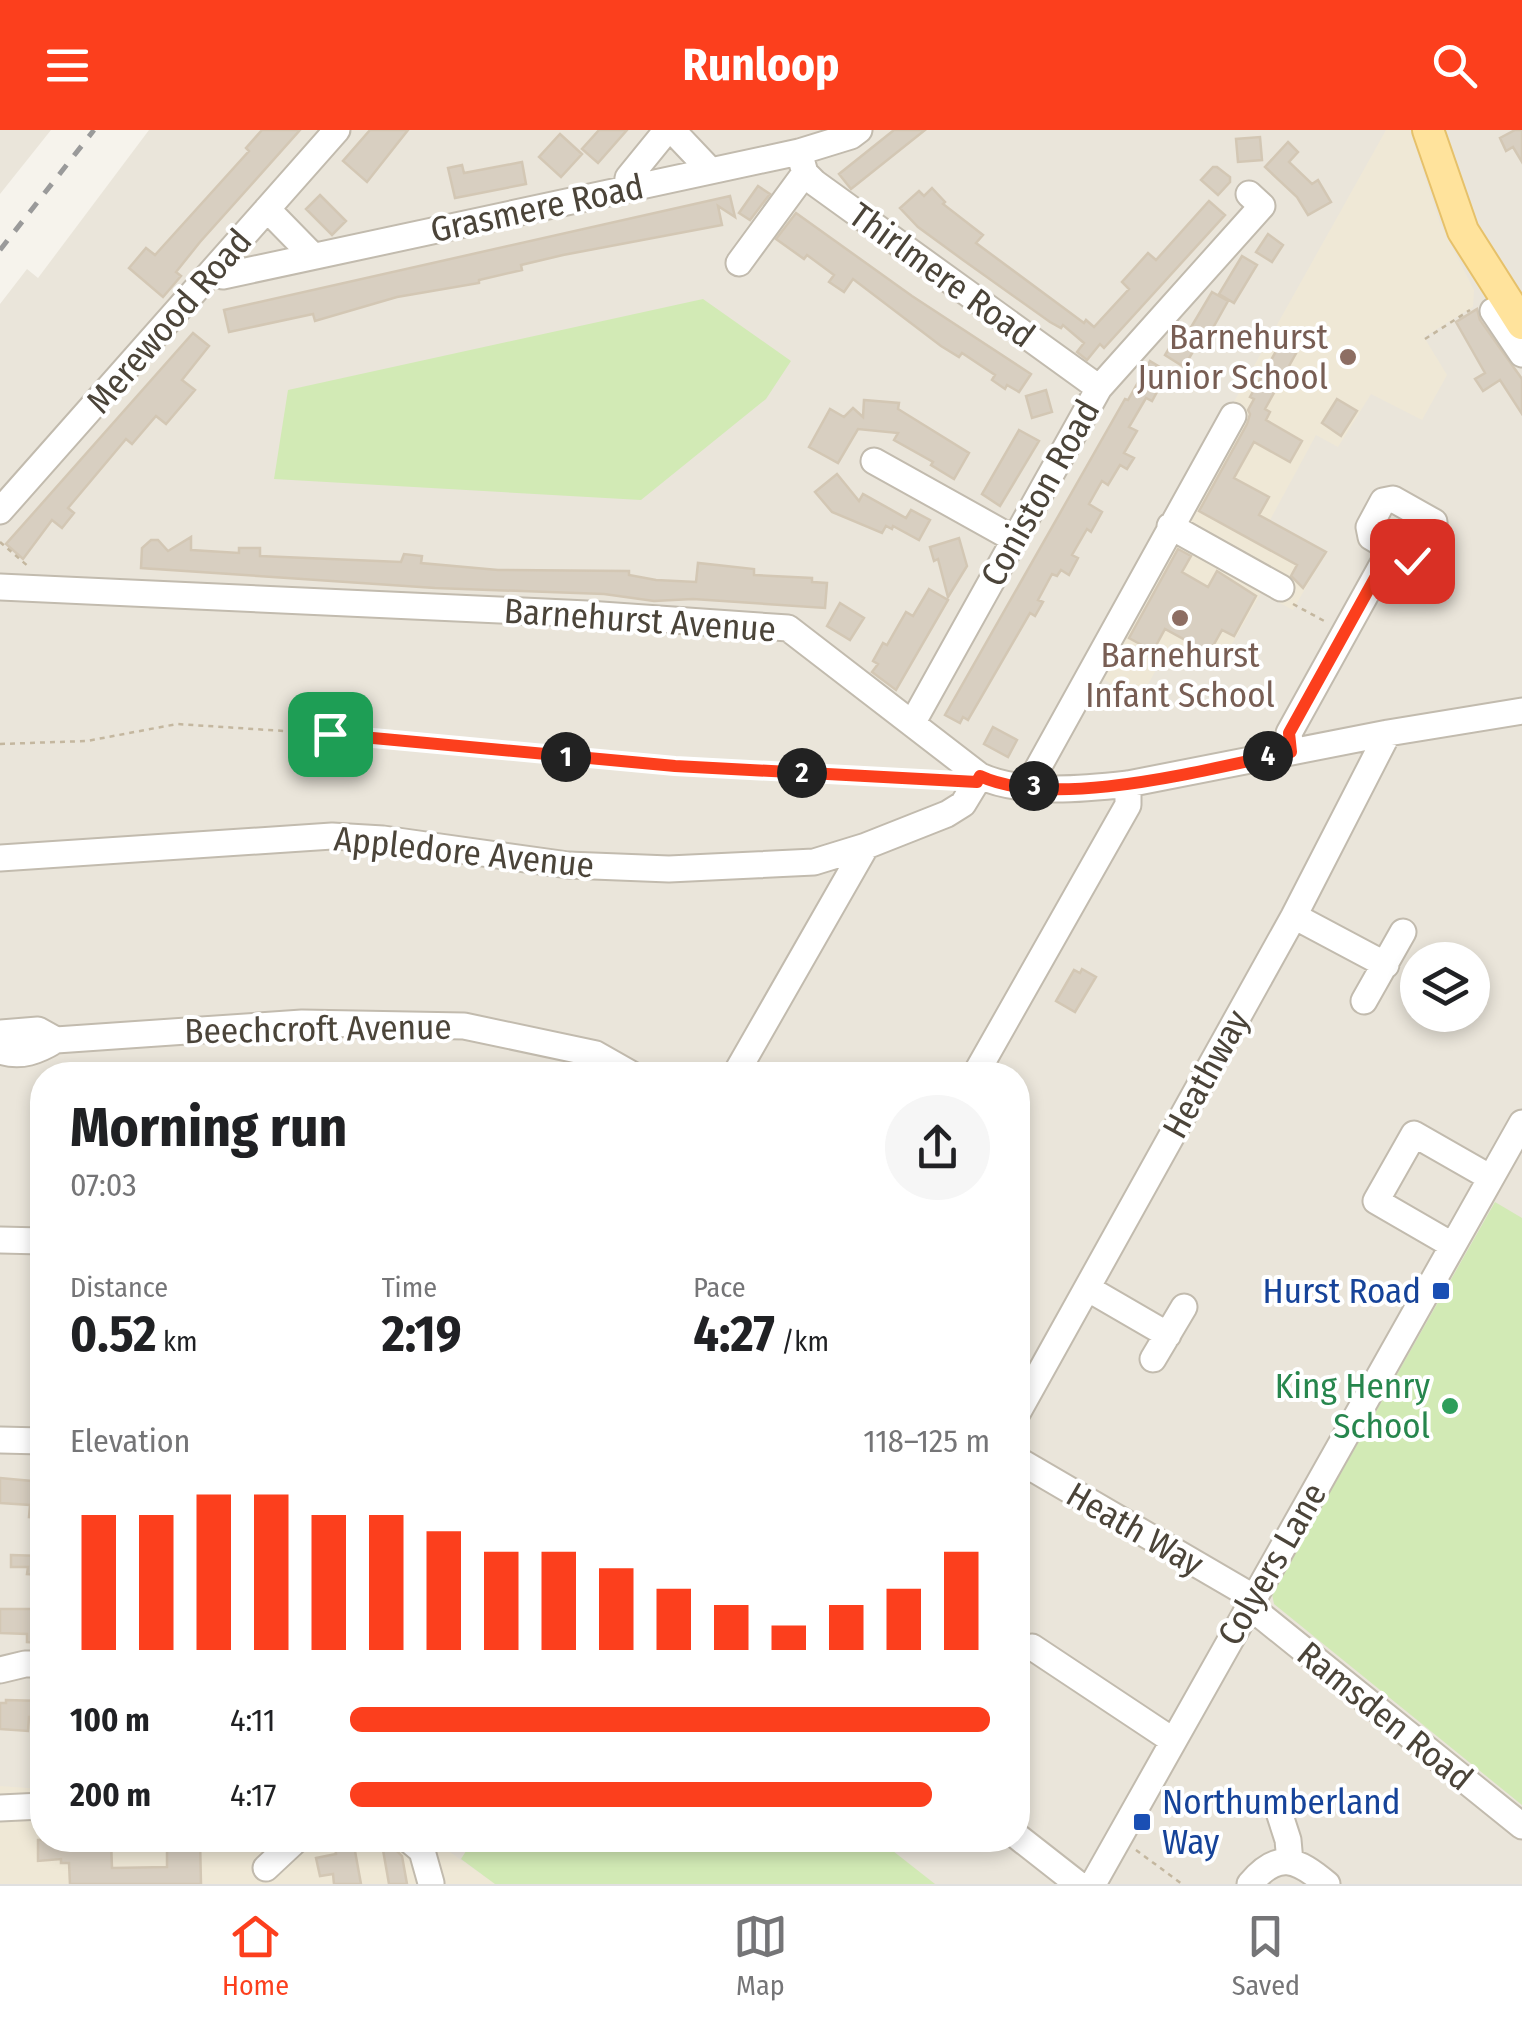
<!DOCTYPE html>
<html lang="en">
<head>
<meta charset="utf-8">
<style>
	body { margin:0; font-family:"Fira Sans Condensed",sans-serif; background:#f6f6f6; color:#202124; height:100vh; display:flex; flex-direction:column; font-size:38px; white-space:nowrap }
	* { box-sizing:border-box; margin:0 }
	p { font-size:32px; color:#757577 }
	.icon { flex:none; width:55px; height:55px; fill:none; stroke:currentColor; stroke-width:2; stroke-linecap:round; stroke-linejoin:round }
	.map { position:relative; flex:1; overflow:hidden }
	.sheet { position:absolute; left:30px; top:932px; width:1000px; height:790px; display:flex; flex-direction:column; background:#fff; border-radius:40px; box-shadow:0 5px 15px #0003 }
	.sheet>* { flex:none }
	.tools { position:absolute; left:1400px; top:812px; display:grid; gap:20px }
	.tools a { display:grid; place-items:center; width:90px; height:90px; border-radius:50%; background:#fff; box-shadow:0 5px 15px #0003; font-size:50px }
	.pin { position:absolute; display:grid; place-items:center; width:85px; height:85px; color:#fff; margin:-42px; border-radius:20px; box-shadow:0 5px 15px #0006 }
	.km { position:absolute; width:50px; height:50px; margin:-25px; border-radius:50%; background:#222; color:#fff; font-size:28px; line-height:50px; text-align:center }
	.round { display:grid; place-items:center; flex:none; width:105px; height:105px; border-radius:52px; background:#f6f6f6 }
	.overview { display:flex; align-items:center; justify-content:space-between; height:170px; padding:0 40px }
	h1 { font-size:55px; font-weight:700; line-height:75px }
	.stats { display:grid; grid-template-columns:repeat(3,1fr); gap:15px; height:170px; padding:10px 40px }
	.stats div { display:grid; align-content:center }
	.stats b { font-size:50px; font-weight:700 }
	.stats small { font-size:28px; font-weight:400 }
	.stats p { font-size:28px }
	.chart { height:280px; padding:20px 40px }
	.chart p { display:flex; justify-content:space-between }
	.chart svg { width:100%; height:180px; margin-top:10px; stroke:#fc3f1d; stroke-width:6 }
	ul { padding:0 40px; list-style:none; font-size:32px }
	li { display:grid; grid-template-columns:160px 120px 1fr; align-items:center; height:75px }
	li i { height:25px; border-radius:12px; background:#fc3f1d }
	header { display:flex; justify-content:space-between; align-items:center; height:130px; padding:0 40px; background:#fc3f1d; color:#fff; font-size:45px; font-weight:700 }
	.menu { display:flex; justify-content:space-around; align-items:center; height:140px; border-top:2px solid #e0e0e0; background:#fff; font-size:28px; color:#757577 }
	.menu a { display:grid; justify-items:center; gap:5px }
	.menu .on { color:#fc3f1d }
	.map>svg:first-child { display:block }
</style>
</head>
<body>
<header><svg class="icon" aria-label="menu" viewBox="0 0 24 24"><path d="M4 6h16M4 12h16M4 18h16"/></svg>Runloop<svg class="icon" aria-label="search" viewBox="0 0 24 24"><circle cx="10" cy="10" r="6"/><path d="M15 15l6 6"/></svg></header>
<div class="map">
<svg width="1522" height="1754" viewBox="0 0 1522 1754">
	<rect width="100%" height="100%" fill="#f6f3ec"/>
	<path fill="#eae5da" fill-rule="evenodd" d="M0,0H51L0,64Z
		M149,0H1522V1754H0V174L27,139L38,148ZM1418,830H1472V885H1418ZM42,945H1018V1710H42Z"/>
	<path fill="#efe8d6" d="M1386,0H1410L1440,93L1474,160L1473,177L1424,207L1447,245L1422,290L1371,264L1338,317L1316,305L1270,390L1326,422L1293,480L1261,463L1218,538L1170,514L1140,569L1097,546L1028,640Z
		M0,1656L42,1659V1710H433L495,1754H0Z"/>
	<path fill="#d2eab5" d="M703,169L791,231L766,269L641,370L274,349L288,260Z
		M1495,1072L1522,1088V1675L1274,1474L1272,1464Z
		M473,1710H879L935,1754H495L461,1729Z"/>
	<path fill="#d8cfc1" stroke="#d3c7b4" stroke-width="2.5" d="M262,0H300L200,112L176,142L181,146L163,167L129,138L146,118L155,125L249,21L246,18Z
		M370,0H408L367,52L343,31Z
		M599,0H627L598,33L582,19Z
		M894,0H925L851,59L839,44Z
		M1515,0H1522V32L1513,17L1506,21L1500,8Z
		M560,4L582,24L561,47L539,27Z
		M1260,7L1262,30L1238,32L1236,9Z
		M1288,12L1298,22L1289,32L1312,54L1318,50L1331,72L1308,85L1297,67L1265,37Z
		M522,32L526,54L455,68L448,38L462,35L464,43Z
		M1213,37H1217L1230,47V52L1218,65L1201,50Z
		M758,56L770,64L750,90L739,83Z
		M932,58L945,72L943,74L983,105L976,113L1084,193L1086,190L1094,197L1129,159L1122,152L1148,123L1156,130L1209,71L1225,85L1104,218L1100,214L1087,230L1077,222L1084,213L1063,195L1061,198L1050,192L963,130L918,97L900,78L919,61L924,66Z
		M320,65L346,91L332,105L306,79Z
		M730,66L735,87L718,76L722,95L563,125L521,135L522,140L479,150V153L397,167L315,191L313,184L229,202L224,180Z
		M796,83L912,166L1031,244L1019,262L1007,255L1005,259L992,250L995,245L962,223L959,227L941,216L853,149L844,162L829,152L834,145L807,125L804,129L776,109Z
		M1268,104L1283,115L1272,132L1256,122Z
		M1242,126L1257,135L1234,173L1219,164Z
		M1212,162L1228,171L1200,221L1195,218L1184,237L1165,225L1180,200L1187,204Z
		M1477,179L1480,190L1522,249V284L1500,250L1483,261L1475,249L1485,243L1456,192Z
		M193,203L209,216L182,250L195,260L166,294L156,286L132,314L126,309L68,378L74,383L62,398L52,390L23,429L6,414Z
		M1283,209L1299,218L1265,279L1270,282L1266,290L1302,311L1290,332L1254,312L1234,348L1269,367L1259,385L1326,422L1303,458L1291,446L1297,435L1199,381L1247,294L1250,284L1248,280L1254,269L1250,267Z
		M1150,231L1168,242L1152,271L1146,268L1129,297L1137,301L1124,323L1134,328L1127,339L1120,335L1108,355L1102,351L1089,374L1102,382L1091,402L1087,399L1072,425L1078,428L1069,445L1061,440L1057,446L1052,444L1038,470L1043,472L1035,486L1030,483L968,590L963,587L960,593L945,585L1125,269L1128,270Z
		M1046,260L1052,282L1032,288L1026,266Z
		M1337,269L1357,281L1341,306L1322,293Z
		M864,270L899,273L898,279L969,323L954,349L931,335L933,332L894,310L898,303L858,299L838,333L809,317L830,279L844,287L853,278L863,287Z
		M1019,300L1039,311L1000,376L982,364Z
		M837,344L859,371L863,364L906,388L911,380L930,390L919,410L893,396L892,399L886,396L882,403L832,382L815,362Z
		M191,407V420L239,423V418H260V426L401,432L404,424L422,426L421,433L498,440L629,441V445L656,450L696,452L698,433L754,439V445L812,448V452L827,453L825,478L693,469L654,471L604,464L435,458L141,438L142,418L151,410H158L168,421Z
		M959,408L967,436L948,467L938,429L934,431L930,417Z
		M1178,419L1191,426L1182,442L1208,457L1217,441L1256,466L1234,506L1222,500L1209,523L1165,499L1153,521L1129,508Z
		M929,459L948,470L896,560L872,542L878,534L873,531L883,513L887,515L906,482L913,486Z
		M840,473L864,488L850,510L827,496Z
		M993,597L1017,610L1008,627L984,614Z
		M1082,839L1096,847L1075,882L1056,871L1074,840L1080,843Z
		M0,1348L42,1352V1388L29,1387L30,1375L0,1373Z
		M11,1425L42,1426V1445L27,1444L28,1437H11Z
		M0,1479H39V1483H42V1513L27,1512V1504L0,1503Z
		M6,1570L42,1571V1587H29L28,1601L0,1599V1573H6Z
		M38,1710H111L112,1738L167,1737V1710H200L201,1754H70L69,1733H61V1729L38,1731Z
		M334,1710H353L361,1754H334L333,1744L320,1746L316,1728L336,1724Z
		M383,1720H396L402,1726L407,1754H389Z"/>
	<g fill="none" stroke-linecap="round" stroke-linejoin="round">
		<g stroke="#c2bbae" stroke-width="29">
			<path id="minor" d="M672,0L710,40
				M799,22L805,43L815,53L1099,258
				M627,58L628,48L667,0
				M267,79L313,126
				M739,133L805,43
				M213,141L223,146L799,22L851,6L859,0
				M1493,181L1522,224
				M874,331L1014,409
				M1393,369L1434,392L1435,403L1421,428L1412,431L1371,407L1369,397L1383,371Z
				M0,381L337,0
				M1170,396L1281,458
				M0,457L587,484L788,498L980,646C1022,665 1083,659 1128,654L1388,603L1522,581
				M913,592L1099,258L1262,76L1249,64
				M1291,622L1289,603L1391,419
				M1028,656L1233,286
				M0,728L332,706L383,709L568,735L669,739L814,732L866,716
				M1294,786L1386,835
				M1364,871L1403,802
				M0,903L38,900L56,910
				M0,921C21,928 38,921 56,910L302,893L464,896L596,924L633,945
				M735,945L866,716L947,684L963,674L980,646
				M975,945L1128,675V654
				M0,1110L42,1111
				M1452,1115L1376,1071L1414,1004L1491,1048
				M1087,1158L1168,1205
				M1153,1229L1184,1177
				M1018,1282L1294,786L1388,603
				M0,1310L42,1311
				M1018,1330L1253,1467
				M1248,1475L1522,1696
				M1032,1517L1172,1610
				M0,1540L25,1534H42
				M0,1678L42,1676
				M1278,1679L1288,1710L1290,1732
				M1018,1707L1078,1754
				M409,1710L422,1721L431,1753
				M266,1738L296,1710
				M1093,1754L1522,993
				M1250,1754C1278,1720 1297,1729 1327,1754"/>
		</g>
		<g stroke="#e6c16a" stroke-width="34">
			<path id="major" d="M1428,0L1463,101L1522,194"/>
		</g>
		<path stroke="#c4b79f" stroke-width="2.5" stroke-dasharray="5 5" stroke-linecap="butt" d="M1425,209L1470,180
			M0,412L29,437
			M1293,474L1326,492
			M0,614L87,611L177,594L330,604L675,636L950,650
			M1136,1720L1182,1754"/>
		<use href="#minor" stroke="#fff" stroke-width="25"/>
		<use href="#major" stroke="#ffe39c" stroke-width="30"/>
		<path stroke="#9a9a9a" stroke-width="5" stroke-dasharray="12 12" stroke-linecap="butt" d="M0,120L94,0"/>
	</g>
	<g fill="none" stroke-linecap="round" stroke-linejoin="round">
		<g stroke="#fff" stroke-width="20">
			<path id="route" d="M330,604L675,636L977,652L980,646C1055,681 1211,638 1291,622L1289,603L1391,419L1412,431"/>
		</g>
		<use href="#route" stroke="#fc3f1d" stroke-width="12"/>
	</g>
	<g fill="#8d6e63" stroke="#fff" stroke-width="4">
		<circle cx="1348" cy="227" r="10"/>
		<circle cx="1180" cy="488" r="10"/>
	</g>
	<g fill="#1a4fb4" stroke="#fff" stroke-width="4">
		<rect x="1431" y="1151" width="20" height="20" rx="5"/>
		<rect x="1132" y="1682" width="20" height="20" rx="5"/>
	</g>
	<circle fill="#2e9e5b" stroke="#fff" stroke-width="4" cx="1450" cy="1276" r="10"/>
	<g text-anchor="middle" stroke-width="8" stroke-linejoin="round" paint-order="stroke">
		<g font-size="35" fill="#4b4439" stroke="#fff">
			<text transform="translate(537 78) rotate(-12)" y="12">Grasmere Road</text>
			<text transform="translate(942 145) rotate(36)" y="12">Thirlmere Road</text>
			<text transform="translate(169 191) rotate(-49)" y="12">Merewood Road</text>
			<text transform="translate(1040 363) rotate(-61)" y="12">Coniston Road</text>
			<text transform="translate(640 490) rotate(4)" y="12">Barnehurst Avenue</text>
			<text transform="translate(464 722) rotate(6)" y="12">Appledore Avenue</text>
			<text transform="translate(318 899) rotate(-1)" y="12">Beechcroft Avenue</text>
			<text transform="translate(1206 944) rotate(-61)" y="12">Heathway</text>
			<text transform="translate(1135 1399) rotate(30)" y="12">Heath Way</text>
			<text transform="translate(1272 1434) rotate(-60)" y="12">Colyers Lane</text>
			<text transform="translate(1385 1586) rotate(39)" y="12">Ramsden Road</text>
		</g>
		<g font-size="35" fill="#785e54" stroke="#fff" text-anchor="end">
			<text x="1328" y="219">Barnehurst<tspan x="1328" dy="40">Junior School</tspan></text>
			<text x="1180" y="537" text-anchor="middle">Barnehurst<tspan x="1180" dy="40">Infant School</tspan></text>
		</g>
		<g font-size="35" fill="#164399" stroke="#fff" text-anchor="end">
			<text x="1421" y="1173">Hurst Road</text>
			<text x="1162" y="1684" text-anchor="start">Northumberland<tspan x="1162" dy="40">Way</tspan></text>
		</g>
		<g font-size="35" fill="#27864d" stroke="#fff" text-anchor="end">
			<text x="1430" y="1268">King Henry<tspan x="1430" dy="40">School</tspan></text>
		</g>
	</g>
</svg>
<div class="tools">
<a><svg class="icon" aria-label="layers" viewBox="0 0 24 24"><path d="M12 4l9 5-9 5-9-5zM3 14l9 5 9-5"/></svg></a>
</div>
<div class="pin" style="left:330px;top:604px;background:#1e9e55"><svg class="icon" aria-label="arrive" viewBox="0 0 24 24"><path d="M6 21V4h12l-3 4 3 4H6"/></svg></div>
<div class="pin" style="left:1412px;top:431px;background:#d93025"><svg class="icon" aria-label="check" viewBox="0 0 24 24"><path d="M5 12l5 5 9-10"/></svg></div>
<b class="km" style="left:566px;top:627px">1</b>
<b class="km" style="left:802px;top:643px">2</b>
<b class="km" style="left:1034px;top:656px">3</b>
<b class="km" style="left:1268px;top:626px">4</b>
<section class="sheet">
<div class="overview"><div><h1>Morning run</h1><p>07:03</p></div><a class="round"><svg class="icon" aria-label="share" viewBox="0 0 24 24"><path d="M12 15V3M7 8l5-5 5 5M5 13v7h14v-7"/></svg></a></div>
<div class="stats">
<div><p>Distance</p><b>0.52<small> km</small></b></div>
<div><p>Time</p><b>2:19</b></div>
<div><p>Pace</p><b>4:27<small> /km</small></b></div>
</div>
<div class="chart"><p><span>Elevation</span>118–125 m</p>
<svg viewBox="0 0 160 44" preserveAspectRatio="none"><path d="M5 44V11M15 44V11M25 44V6M35 44V6M45 44V11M55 44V11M65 44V15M75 44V20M85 44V20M95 44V24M105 44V29M115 44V33M125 44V38M135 44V33M145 44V29M155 44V20"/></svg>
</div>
<ul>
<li><b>100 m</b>4:11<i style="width:100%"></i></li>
<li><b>200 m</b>4:17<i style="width:91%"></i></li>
</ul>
</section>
</div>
<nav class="menu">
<a class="on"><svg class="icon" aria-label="home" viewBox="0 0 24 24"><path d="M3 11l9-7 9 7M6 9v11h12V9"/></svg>Home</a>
<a><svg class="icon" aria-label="map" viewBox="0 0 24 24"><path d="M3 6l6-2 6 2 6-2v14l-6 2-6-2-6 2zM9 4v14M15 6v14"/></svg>Map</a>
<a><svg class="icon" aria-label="saved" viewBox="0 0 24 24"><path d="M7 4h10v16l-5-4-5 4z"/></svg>Saved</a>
</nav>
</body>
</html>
